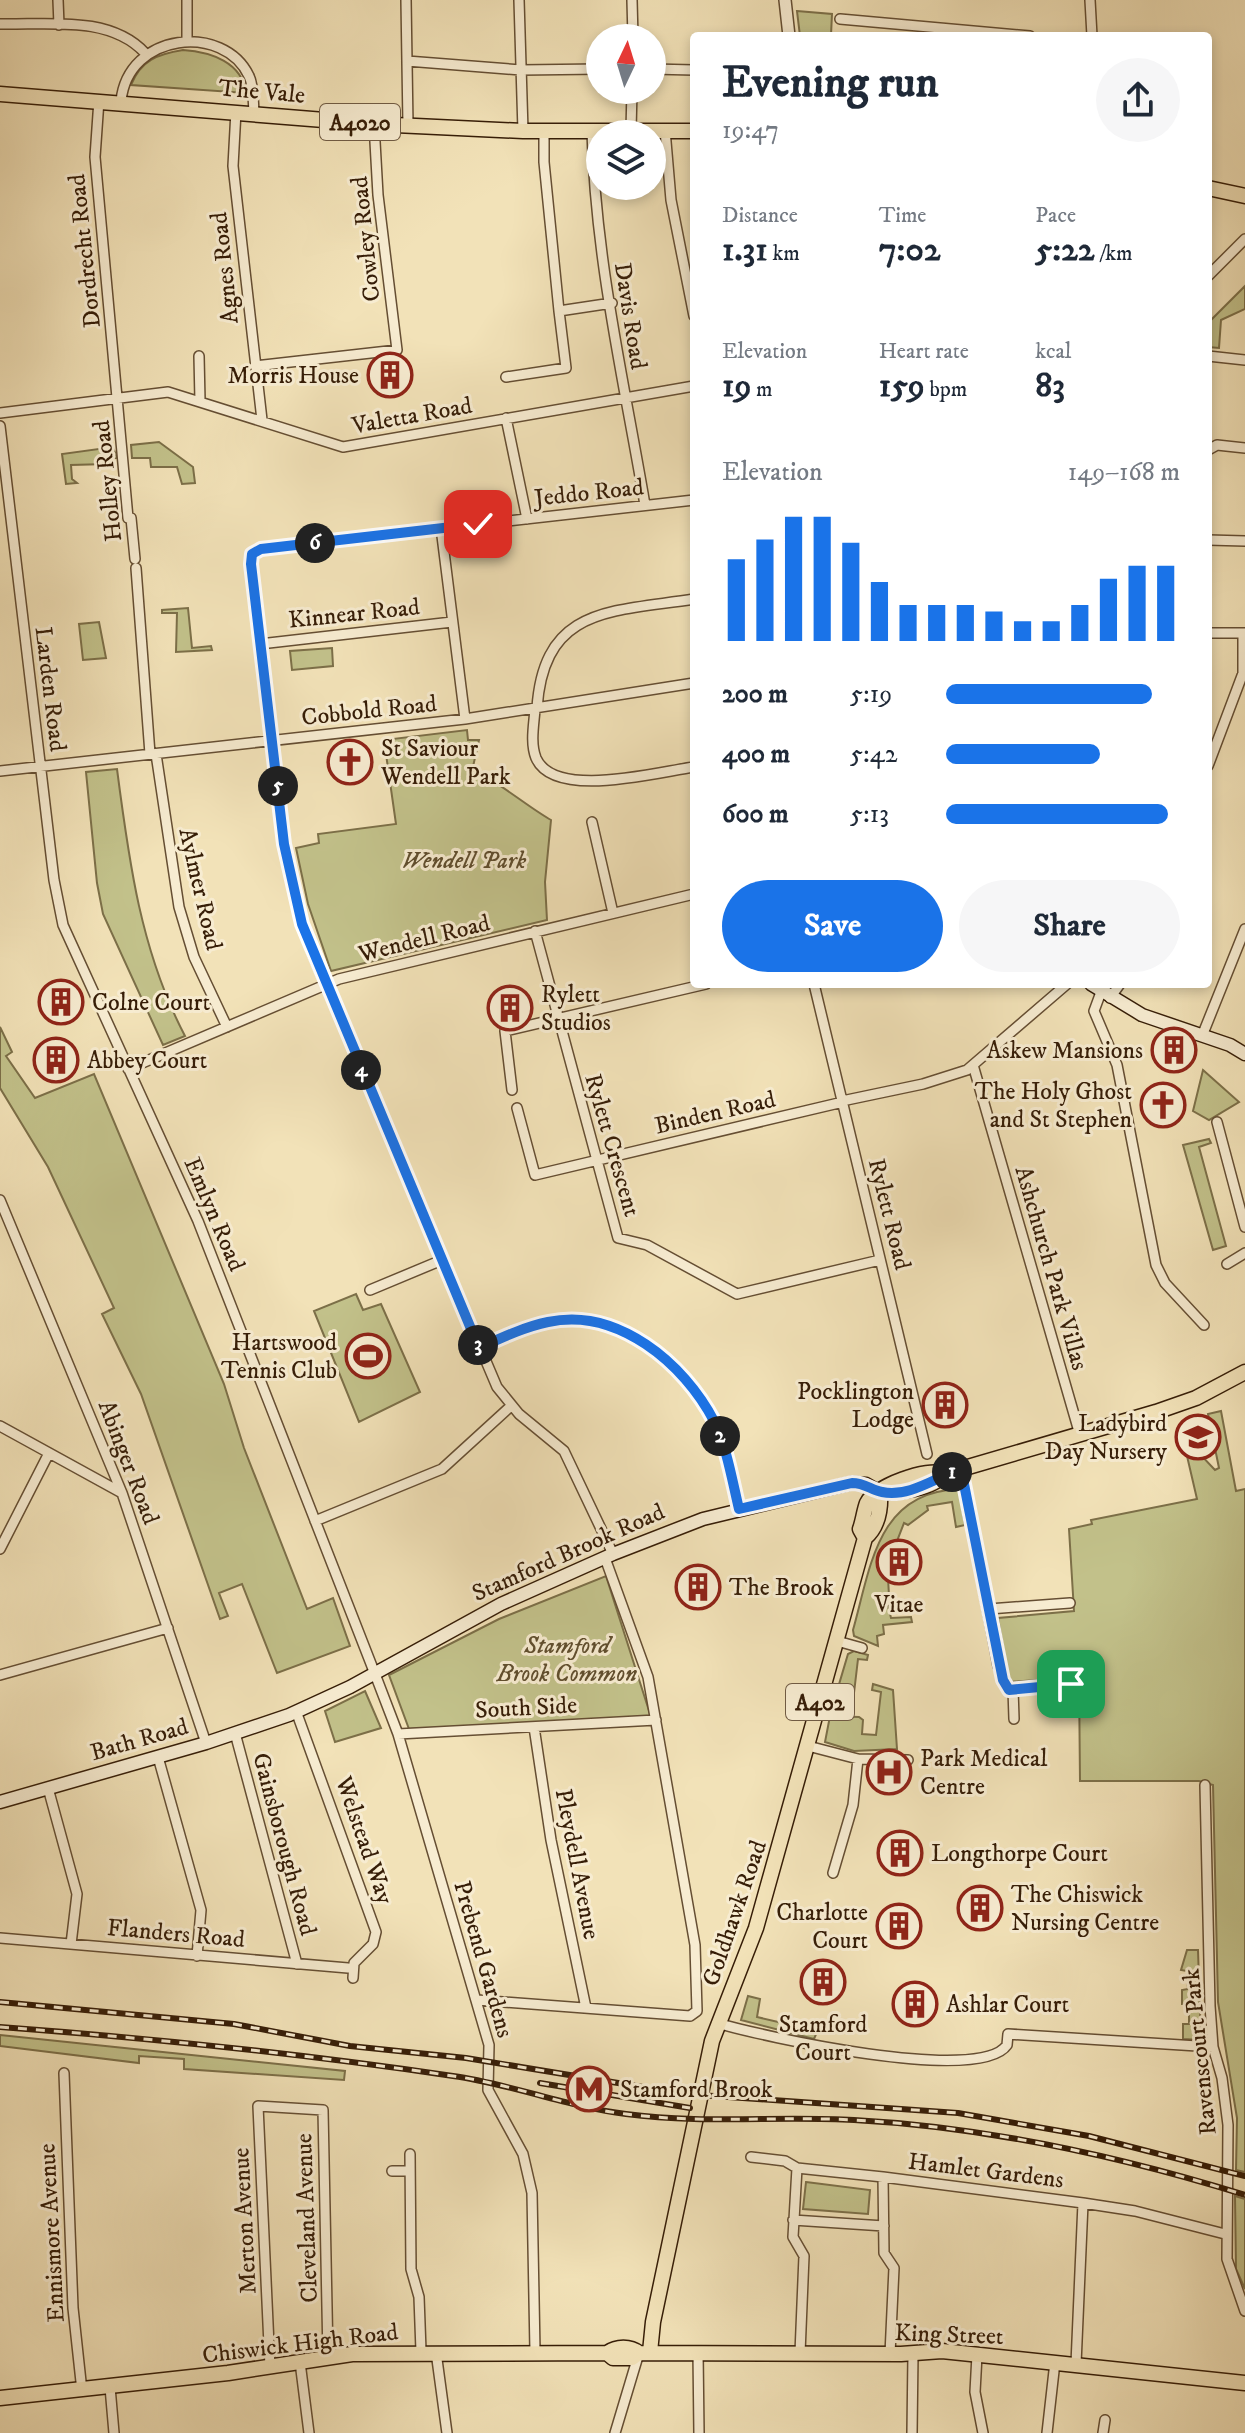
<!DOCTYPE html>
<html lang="en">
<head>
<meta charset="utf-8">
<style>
	body { margin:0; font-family:"IM FELL DW Pica",serif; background:#f6f6f7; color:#1f2937; height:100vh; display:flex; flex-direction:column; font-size:30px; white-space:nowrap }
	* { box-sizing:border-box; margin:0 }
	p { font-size:26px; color:#747a83 }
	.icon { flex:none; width:44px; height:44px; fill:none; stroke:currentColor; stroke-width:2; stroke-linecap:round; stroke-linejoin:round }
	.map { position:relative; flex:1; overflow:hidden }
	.sheet { position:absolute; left:690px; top:32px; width:522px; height:956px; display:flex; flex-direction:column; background:#fff; border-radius:8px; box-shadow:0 4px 12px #0003 }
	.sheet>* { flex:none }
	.needle { width:52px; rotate:4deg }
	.controls { position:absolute; left:586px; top:24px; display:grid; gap:16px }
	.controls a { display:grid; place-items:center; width:80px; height:80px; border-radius:50%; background:#fff; box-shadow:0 4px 12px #0003; font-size:40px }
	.pin { position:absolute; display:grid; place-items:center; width:68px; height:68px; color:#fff; margin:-34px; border-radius:16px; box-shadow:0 4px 12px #0006 }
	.km { position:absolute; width:40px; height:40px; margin:-20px; border-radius:50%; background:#222; color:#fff; font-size:22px; line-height:40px; text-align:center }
	.round { display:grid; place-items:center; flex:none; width:84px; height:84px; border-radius:42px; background:#f6f6f7 }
	.summary { display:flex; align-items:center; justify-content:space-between; height:136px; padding:0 32px }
	h1 { font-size:44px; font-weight:700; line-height:60px }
	.metrics { display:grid; grid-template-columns:repeat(3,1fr); gap:12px; height:136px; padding:8px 32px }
	.metrics div { display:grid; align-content:center }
	.metrics b { font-size:34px; font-weight:700 }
	.metrics small { font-size:22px; font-weight:400 }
	.metrics p { font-size:22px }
	.chart { height:224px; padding:16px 32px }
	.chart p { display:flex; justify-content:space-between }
	.chart svg { width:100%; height:144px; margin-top:8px; stroke:#1a73e8; stroke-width:6 }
	.action { display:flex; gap:16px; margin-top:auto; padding:16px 32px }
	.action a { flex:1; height:92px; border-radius:48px; background:#1a73e8; color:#fff; font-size:32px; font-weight:700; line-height:92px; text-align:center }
	.action a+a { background:#f6f6f7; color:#1f2937 }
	ul { padding:0 32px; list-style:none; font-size:26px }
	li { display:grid; grid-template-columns:128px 96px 1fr; align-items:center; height:60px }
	li i { height:20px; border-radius:10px; background:#1a73e8 }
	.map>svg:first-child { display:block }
</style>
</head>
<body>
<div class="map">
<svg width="1245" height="2433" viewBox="0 0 1245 2433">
	<rect width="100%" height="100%" fill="#f2e2b8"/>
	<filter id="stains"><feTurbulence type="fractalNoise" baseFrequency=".0025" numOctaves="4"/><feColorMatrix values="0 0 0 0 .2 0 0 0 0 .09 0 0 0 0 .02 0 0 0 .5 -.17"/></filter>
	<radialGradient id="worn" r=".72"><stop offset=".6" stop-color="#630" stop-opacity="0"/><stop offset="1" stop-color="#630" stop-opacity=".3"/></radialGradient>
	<path fill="#c2c18a" stroke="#7c6f48" stroke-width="2" d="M797,11L832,14L831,35L800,36Z
		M183,50C211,52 242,62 246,93L131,85C141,60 158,54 183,50Z
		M1245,286V309L1221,320L1219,348L1208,347V323Z
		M159,442L193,467L195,483L182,484L177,467H151L150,458H132L131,445Z
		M113,447L117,458L107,459V464L71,465L72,479L77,483L66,484L62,454Z
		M188,608L192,648L211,646L212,650L176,652L177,613H162V610Z
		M99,622L106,658L83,660L79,624Z
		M332,648L333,666L292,670L290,651Z
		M467,730L468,740H479L472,771C496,779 526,806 551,820L545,882L547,920L331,971L308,904L296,848L319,843L318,834L396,824L384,740Z
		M117,769C129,862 141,952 185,1036L163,1045L103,914L97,883L86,772Z
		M0,1027L12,1052L6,1056L35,1098L94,1074L224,1384L244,1448L307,1609L333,1598L350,1646L277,1673L242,1584L219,1593L228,1616L220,1619L141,1394L102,1314L114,1308L48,1167L0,1088Z
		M1203,1070L1239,1102L1209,1120L1193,1111Z
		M1209,1139L1211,1143L1199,1147L1226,1246L1213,1250L1183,1145Z
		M356,1294L363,1310L381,1304L420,1392L359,1422L314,1311Z
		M1221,1411L1236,1491L1245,1489V2172L1236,2170L1237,2118L1218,2002L1213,1785L1199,1781H1080L1079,1677L1009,1682L998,1618L1074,1611L1069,1529L1092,1524L1091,1520L1197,1499L1187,1456L1199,1453L1215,1470L1219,1468L1208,1414Z
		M959,1489L965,1525L956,1527L952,1502L927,1506L928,1510L908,1525L904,1523L890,1559H887L889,1596L886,1597L891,1618L911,1617L912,1622L883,1625L884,1634L877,1636L878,1646L854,1636L853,1630C871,1566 877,1492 959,1489Z
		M606,1576L651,1717L409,1729L389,1675L499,1619Z
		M854,1651L868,1655L867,1660L858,1659L852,1710L832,1708L848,1654Z
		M873,1684L893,1690L897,1749L854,1751L825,1742L830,1716L859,1717L863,1720L862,1734L876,1735L881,1692L872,1690Z
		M365,1691L381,1728L335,1742L325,1711Z
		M1187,1950H1198L1201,2040L1183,2039V2024H1189V2004H1182V1990L1188,1989L1187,1971L1181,1970Z
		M748,1996L760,1999L757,2017L813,2030L816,2023L820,2025L814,2039L741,2020Z
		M0,2035L345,2071L344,2080L184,2069V2059L139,2056V2063L0,2046Z
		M806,2182L870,2190L868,2214L803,2209Z
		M1235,2196L1245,2199V2289L1236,2269Z"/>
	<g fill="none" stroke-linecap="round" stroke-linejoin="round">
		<g stroke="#654e33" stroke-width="12">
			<path id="minor" d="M58,0L59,25
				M187,0V40
				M406,0L408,125
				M519,0L523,131
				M632,0L633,38
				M1090,0L1092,36
				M840,19L1030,36
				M0,24C48,25 110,15 145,53
				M407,61L521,70L600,69
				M652,69L694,70
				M99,100L95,157L128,518H131L135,559
				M121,101C128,32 224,23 249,76C254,86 253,101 254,113
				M236,111L233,166L262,420
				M631,130L632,90
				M665,130L671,200L694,316
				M592,131C595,258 624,381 645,505
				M544,132V162L559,311
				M1208,276L1245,239
				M199,356L200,401
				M1208,356L1245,360
				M255,366L397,350L378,195L374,124
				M506,377L566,368L559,311L612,303
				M0,413L168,392L343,447L694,386
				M506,418L527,519
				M0,426L54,880L63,925L198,1221L375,1674L398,1734L489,2045L488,2090L523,2154L532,2193L535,2351
				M1208,450L1217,445L1245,448
				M441,528L465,719
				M1208,540L1245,541
				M136,568L150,754
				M1208,633H1245
				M260,644L452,622
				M537,708C544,606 612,612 694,599
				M535,709C534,724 530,743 536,758C554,800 657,772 694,767
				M156,754L179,907L194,957L227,1027
				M1208,766L1243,673V633
				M0,771L465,719L694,683
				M592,822L613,913
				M535,931L618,1238L647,1245L737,1294L880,1260
				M814,984L927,1454
				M1101,992L1094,1011L1117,1065L1156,1265L1165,1283L1204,1325
				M1110,998L1120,984
				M1202,1036L1245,929
				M973,1065L1080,1435
				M128,1069L339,979L694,894
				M512,1090L505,1031L706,984
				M842,1101L923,1084L967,1070L1067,984
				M517,1108L535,1175L843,1102
				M1217,1122L1245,1227
				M0,1200L122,1493L206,1743
				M1227,1264L1245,1253
				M370,1290L442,1260
				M479,1348C503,1337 528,1324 554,1321C621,1312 685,1363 714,1421C727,1448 732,1480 739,1509
				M0,1426L122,1493
				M961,1469L998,1666L1009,1690L1013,1689L1014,1719
				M315,1521L442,1469L511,1406
				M0,1549L49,1453
				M613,1554L564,1451L519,1414L497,1387L312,952L297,906L284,844L251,558L261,549L694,500
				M989,1609L1070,1603
				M837,1641L862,1648
				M0,1675L168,1628
				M1013,1689L1071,1684
				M296,1711L376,1932L373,1944L354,1963L353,1978
				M534,1727L551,1840L586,2008
				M235,1733L297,1964
				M398,1734L656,1720
				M808,1746L858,1759L908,1760
				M158,1757L201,1910L197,1956
				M1205,1785L1210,2006L1213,2047L1222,2078L1228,2125L1227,2259L1245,2311
				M48,1788L77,1894L71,1944
				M833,1873L853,1805L858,1759
				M0,1938L348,1968
				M477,2000L690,2016L697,2011L695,1945L648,1677L605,1558
				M717,2023C761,2036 980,2085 1007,2045L1008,2034L1213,2047
				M64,2073L73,2308L82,2391
				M410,2154L411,2269L419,2297L421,2351
				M751,2157L785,2161L797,2168
				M392,2171H410
				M883,2177L1083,2203
				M793,2220L884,2226
				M436,2352L447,2433
				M698,2352L699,2433
				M800,2353L804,2256L793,2237L797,2168L883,2177L884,2253L894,2268L890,2354
				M977,2355L975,2392L983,2433
				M300,2362L309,2433
				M1076,2364L1083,2203L1135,2211L1225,2234
				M270,2367L258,2106L323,2110L328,2357
				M110,2387L114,2433
				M615,2433L639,2353
				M912,2433L913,2354
				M1047,2433L1055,2362
				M1103,2433L1105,2420"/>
		</g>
		<g stroke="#654e33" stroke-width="14">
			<path id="tertiary" d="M785,0L789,36"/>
		</g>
		<g stroke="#361d07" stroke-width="15">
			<path id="secondary" d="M1091,984L1142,1015L1230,1045L1245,1054
				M0,1802L206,1743L289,1715L350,1687L501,1604L613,1554L703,1519L852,1483L866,1484L880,1492"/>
		</g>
		<g stroke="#361d07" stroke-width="17">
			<path id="primary" d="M0,94L374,124L523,131H694
				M1208,188L1245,196
				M880,1492C898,1493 933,1489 944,1474L1156,1412L1196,1398L1245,1372
				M865,1538L860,1529C863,1521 864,1511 867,1503C875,1486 928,1467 944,1474
				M650,2352L653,2322L712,2041L756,1928L865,1538C878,1527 881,1509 880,1492
				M607,2353L613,2358H632L639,2353
				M0,2398L228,2373L352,2354L607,2353C617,2346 630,2346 639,2353L901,2354L942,2351L1245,2383"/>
		</g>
		<use href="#minor" stroke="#f7ecd1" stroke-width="9"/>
		<use href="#tertiary" stroke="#f7ecd1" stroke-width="11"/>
		<use href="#secondary" stroke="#f7ecd1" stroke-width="12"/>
		<use href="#primary" stroke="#f2e2b8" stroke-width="14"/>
		<g stroke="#361d07" stroke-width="6">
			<path id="rail" d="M0,2002L234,2024L350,2046L466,2058L685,2094L958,2113L1089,2136L1245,2176
				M0,2027C151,2038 303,2054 453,2076C512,2084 567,2107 626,2114C701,2124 778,2116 854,2120C987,2127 1119,2156 1245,2195
				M540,2083L690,2108"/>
		</g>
		<use href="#rail" stroke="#f7ecd1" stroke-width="3" stroke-dasharray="9" stroke-linecap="butt"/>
	</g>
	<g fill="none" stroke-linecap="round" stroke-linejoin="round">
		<g stroke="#fff" stroke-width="16">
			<path id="route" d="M478,524L261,549L252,554L251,564L284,844L302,924L479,1348C501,1338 524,1327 548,1322C617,1307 684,1363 714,1421C727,1448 732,1480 739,1509L852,1483C865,1483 871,1490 882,1492C910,1498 938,1476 961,1469L1003,1680L1009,1690L1071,1684"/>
		</g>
		<use href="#route" stroke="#1a73e8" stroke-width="10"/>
	</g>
	<defs>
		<g id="building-ring" transform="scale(2.3)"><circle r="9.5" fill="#f7ecd1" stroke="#8f2418" stroke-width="1.5"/><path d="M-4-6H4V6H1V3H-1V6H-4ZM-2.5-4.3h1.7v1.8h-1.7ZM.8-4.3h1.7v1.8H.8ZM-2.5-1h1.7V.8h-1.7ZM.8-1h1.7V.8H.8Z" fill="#8f2418"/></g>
		<g id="church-ring" transform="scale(2.3)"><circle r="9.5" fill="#f7ecd1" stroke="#8f2418" stroke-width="1.5"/><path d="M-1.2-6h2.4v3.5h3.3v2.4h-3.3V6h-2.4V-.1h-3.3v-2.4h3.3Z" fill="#8f2418"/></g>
		<g id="stadium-ring" transform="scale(2.3)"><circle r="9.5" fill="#f7ecd1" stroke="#8f2418" stroke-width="1.5"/><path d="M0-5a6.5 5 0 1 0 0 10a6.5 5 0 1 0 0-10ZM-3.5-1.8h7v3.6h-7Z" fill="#8f2418"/></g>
		<g id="school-ring" transform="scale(2.3)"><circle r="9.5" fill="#f7ecd1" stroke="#8f2418" stroke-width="1.5"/><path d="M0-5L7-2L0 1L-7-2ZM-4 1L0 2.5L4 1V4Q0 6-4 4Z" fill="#8f2418"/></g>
		<g id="hospital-ring" transform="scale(2.3)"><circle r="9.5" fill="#f7ecd1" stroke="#8f2418" stroke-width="1.5"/><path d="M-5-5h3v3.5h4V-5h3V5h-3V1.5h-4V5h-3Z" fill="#8f2418"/></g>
		<g id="metro-ring" transform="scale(2.3)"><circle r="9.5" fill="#f7ecd1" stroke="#8f2418" stroke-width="1.5"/><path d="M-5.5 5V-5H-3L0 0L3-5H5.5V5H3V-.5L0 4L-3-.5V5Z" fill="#8f2418"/></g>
	</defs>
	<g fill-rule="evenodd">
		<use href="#building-ring" x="390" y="375"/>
		<use href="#church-ring" x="350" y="762"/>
		<use href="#building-ring" x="61" y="1002"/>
		<use href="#building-ring" x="510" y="1008"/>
		<use href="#building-ring" x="1174" y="1050"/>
		<use href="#building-ring" x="56" y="1060"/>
		<use href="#church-ring" x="1163" y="1105"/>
		<use href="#stadium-ring" x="368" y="1356"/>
		<use href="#building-ring" x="945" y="1405"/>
		<use href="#school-ring" x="1198" y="1437"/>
		<use href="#building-ring" x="899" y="1562"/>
		<use href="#building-ring" x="698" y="1587"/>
		<use href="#hospital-ring" x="889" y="1772"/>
		<use href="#building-ring" x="900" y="1853"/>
		<use href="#building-ring" x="980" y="1908"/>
		<use href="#building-ring" x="899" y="1926"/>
		<use href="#building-ring" x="823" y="1982"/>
		<use href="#building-ring" x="915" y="2004"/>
		<use href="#metro-ring" x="589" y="2089"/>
	</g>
	<g text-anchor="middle" stroke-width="6" stroke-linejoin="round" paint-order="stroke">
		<g fill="#f7ecd1" stroke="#705b44" stroke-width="2">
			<rect x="320" y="104" width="80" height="36" rx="6"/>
			<rect x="786" y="1684" width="68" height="36" rx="6"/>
		</g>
		<g font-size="22" font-weight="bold" fill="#361d07">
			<text x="360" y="130">A4020</text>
			<text x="820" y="1710">A402</text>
		</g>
		<g font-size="24" fill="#361d07" stroke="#f7ecd1">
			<text transform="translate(262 91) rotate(5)" y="8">The Vale</text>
			<text transform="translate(365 239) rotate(-96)" y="8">Cowley Road</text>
			<text transform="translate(84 251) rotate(-96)" y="8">Dordrecht Road</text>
			<text transform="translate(224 268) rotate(-96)" y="8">Agnes Road</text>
			<text transform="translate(631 316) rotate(81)" y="8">Davis Road</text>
			<text transform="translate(412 415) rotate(-10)" y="8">Valetta Road</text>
			<text transform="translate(107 481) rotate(-96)" y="8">Holley Road</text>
			<text transform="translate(589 492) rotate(-6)" y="8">Jeddo Road</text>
			<text transform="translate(354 613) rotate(-6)" y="8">Kinnear Road</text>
			<text transform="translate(51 689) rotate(83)" y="8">Larden Road</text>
			<text transform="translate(369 710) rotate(-6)" y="8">Cobbold Road</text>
			<text transform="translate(201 889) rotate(77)" y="8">Aylmer Road</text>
			<text transform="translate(424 938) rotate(-14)" y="8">Wendell Road</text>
			<text transform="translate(715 1112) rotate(-13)" y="8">Binden Road</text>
			<text transform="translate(613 1145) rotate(74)" y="8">Rylett Crescent</text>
			<text transform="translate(215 1214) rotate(67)" y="8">Emlyn Road</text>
			<text transform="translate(890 1214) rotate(76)" y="8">Rylett Road</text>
			<text transform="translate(1052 1268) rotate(74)" y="8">Ashchurch Park Villas</text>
			<text transform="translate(129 1462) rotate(69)" y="8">Abinger Road</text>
			<text transform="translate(568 1552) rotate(-24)" y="8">Stamford Brook Road</text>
			<text transform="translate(526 1707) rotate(-3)" y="8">South Side</text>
			<text transform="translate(139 1739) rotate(-16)" y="8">Bath Road</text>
			<text transform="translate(365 1840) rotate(71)" y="8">Welstead Way</text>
			<text transform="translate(285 1844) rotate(75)" y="8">Gainsborough Road</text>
			<text transform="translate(578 1864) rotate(79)" y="8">Pleydell Avenue</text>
			<text transform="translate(734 1913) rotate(-71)" y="8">Goldhawk Road</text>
			<text transform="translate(176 1933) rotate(5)" y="8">Flanders Road</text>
			<text transform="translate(484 1959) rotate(74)" y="8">Prebend Gardens</text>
			<text transform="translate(1199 2052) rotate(-96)" y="8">Ravenscourt Park</text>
			<text transform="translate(986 2170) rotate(7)" y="8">Hamlet Gardens</text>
			<text transform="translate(306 2218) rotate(-92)" y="8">Cleveland Avenue</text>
			<text transform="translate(244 2221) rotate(-93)" y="8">Merton Avenue</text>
			<text transform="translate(51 2233) rotate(-93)" y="8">Ennismore Avenue</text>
			<text transform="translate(949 2334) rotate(2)" y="8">King Street</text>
			<text transform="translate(300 2343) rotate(-7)" y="8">Chiswick High Road</text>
		</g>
		<g font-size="24" fill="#361d07" stroke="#f7ecd1" text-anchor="start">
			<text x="359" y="383" text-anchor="end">Morris House</text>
			<text x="381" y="756">St Saviour<tspan x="381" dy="28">Wendell Park</tspan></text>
			<text x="541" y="1002">Rylett<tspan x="541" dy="28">Studios</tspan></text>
			<text x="92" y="1010">Colne Court</text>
			<text x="1143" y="1058" text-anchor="end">Askew Mansions</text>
			<text x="87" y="1068">Abbey Court</text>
			<text x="1132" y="1099" text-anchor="end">The Holy Ghost<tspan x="1132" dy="28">and St Stephen</tspan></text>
			<text x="337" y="1350" text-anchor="end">Hartswood<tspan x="337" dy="28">Tennis Club</tspan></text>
			<text x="914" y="1399" text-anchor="end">Pocklington<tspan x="914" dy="28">Lodge</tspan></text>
			<text x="1167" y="1431" text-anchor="end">Ladybird<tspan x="1167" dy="28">Day Nursery</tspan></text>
			<text x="729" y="1595">The Brook</text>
			<text x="899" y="1612" text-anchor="middle">Vitae</text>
			<text x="920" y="1766">Park Medical<tspan x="920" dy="28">Centre</tspan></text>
			<text x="931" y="1861">Longthorpe Court</text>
			<text x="1011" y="1902">The Chiswick<tspan x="1011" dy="28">Nursing Centre</tspan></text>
			<text x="868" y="1920" text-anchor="end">Charlotte<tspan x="868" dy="28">Court</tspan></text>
			<text x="946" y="2012">Ashlar Court</text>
			<text x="823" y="2032" text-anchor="middle">Stamford<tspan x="823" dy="28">Court</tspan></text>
			<text x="620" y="2097">Stamford Brook</text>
		</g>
		<g font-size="24" font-style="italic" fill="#604e2e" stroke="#f7ecd1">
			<text x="464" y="868">Wendell Park</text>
			<text x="567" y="1653">Stamford<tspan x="567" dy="28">Brook Common</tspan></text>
		</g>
	</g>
	<rect width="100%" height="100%" filter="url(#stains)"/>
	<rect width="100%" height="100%" fill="url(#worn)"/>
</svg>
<div class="controls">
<a><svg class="needle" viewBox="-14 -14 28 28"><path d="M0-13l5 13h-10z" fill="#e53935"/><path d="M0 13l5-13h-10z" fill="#747a83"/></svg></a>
<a><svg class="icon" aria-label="layers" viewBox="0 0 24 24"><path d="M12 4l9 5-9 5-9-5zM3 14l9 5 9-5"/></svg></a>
</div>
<div class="pin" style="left:1071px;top:1684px;background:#1e9e55"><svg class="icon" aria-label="arrive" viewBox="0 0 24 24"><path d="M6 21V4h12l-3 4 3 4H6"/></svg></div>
<div class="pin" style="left:478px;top:524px;background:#d93025"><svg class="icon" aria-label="check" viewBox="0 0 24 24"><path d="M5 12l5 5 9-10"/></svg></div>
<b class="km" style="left:952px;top:1472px">1</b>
<b class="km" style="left:720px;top:1436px">2</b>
<b class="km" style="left:478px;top:1345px">3</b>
<b class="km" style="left:361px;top:1070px">4</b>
<b class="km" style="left:278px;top:786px">5</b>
<b class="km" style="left:315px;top:543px">6</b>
<section class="sheet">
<div class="summary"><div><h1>Evening run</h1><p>19:47</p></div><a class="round"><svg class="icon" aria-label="share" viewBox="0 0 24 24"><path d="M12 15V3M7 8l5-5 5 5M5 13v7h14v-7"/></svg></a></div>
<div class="metrics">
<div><p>Distance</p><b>1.31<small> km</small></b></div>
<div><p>Time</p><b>7:02</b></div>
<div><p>Pace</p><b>5:22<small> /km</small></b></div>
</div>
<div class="metrics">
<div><p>Elevation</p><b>19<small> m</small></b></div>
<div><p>Heart rate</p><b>159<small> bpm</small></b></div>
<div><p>kcal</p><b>83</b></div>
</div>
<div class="chart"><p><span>Elevation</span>149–168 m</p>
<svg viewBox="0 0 160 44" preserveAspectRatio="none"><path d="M5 44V19M15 44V13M25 44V6M35 44V6M45 44V14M55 44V26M65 44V33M75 44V33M85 44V33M95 44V35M105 44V38M115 44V38M125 44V33M135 44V25M145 44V21M155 44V21"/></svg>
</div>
<ul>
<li><b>200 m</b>5:19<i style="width:88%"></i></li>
<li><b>400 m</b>5:42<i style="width:66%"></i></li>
<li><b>600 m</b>5:13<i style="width:95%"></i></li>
</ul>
<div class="action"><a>Save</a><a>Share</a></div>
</section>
</div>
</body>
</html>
